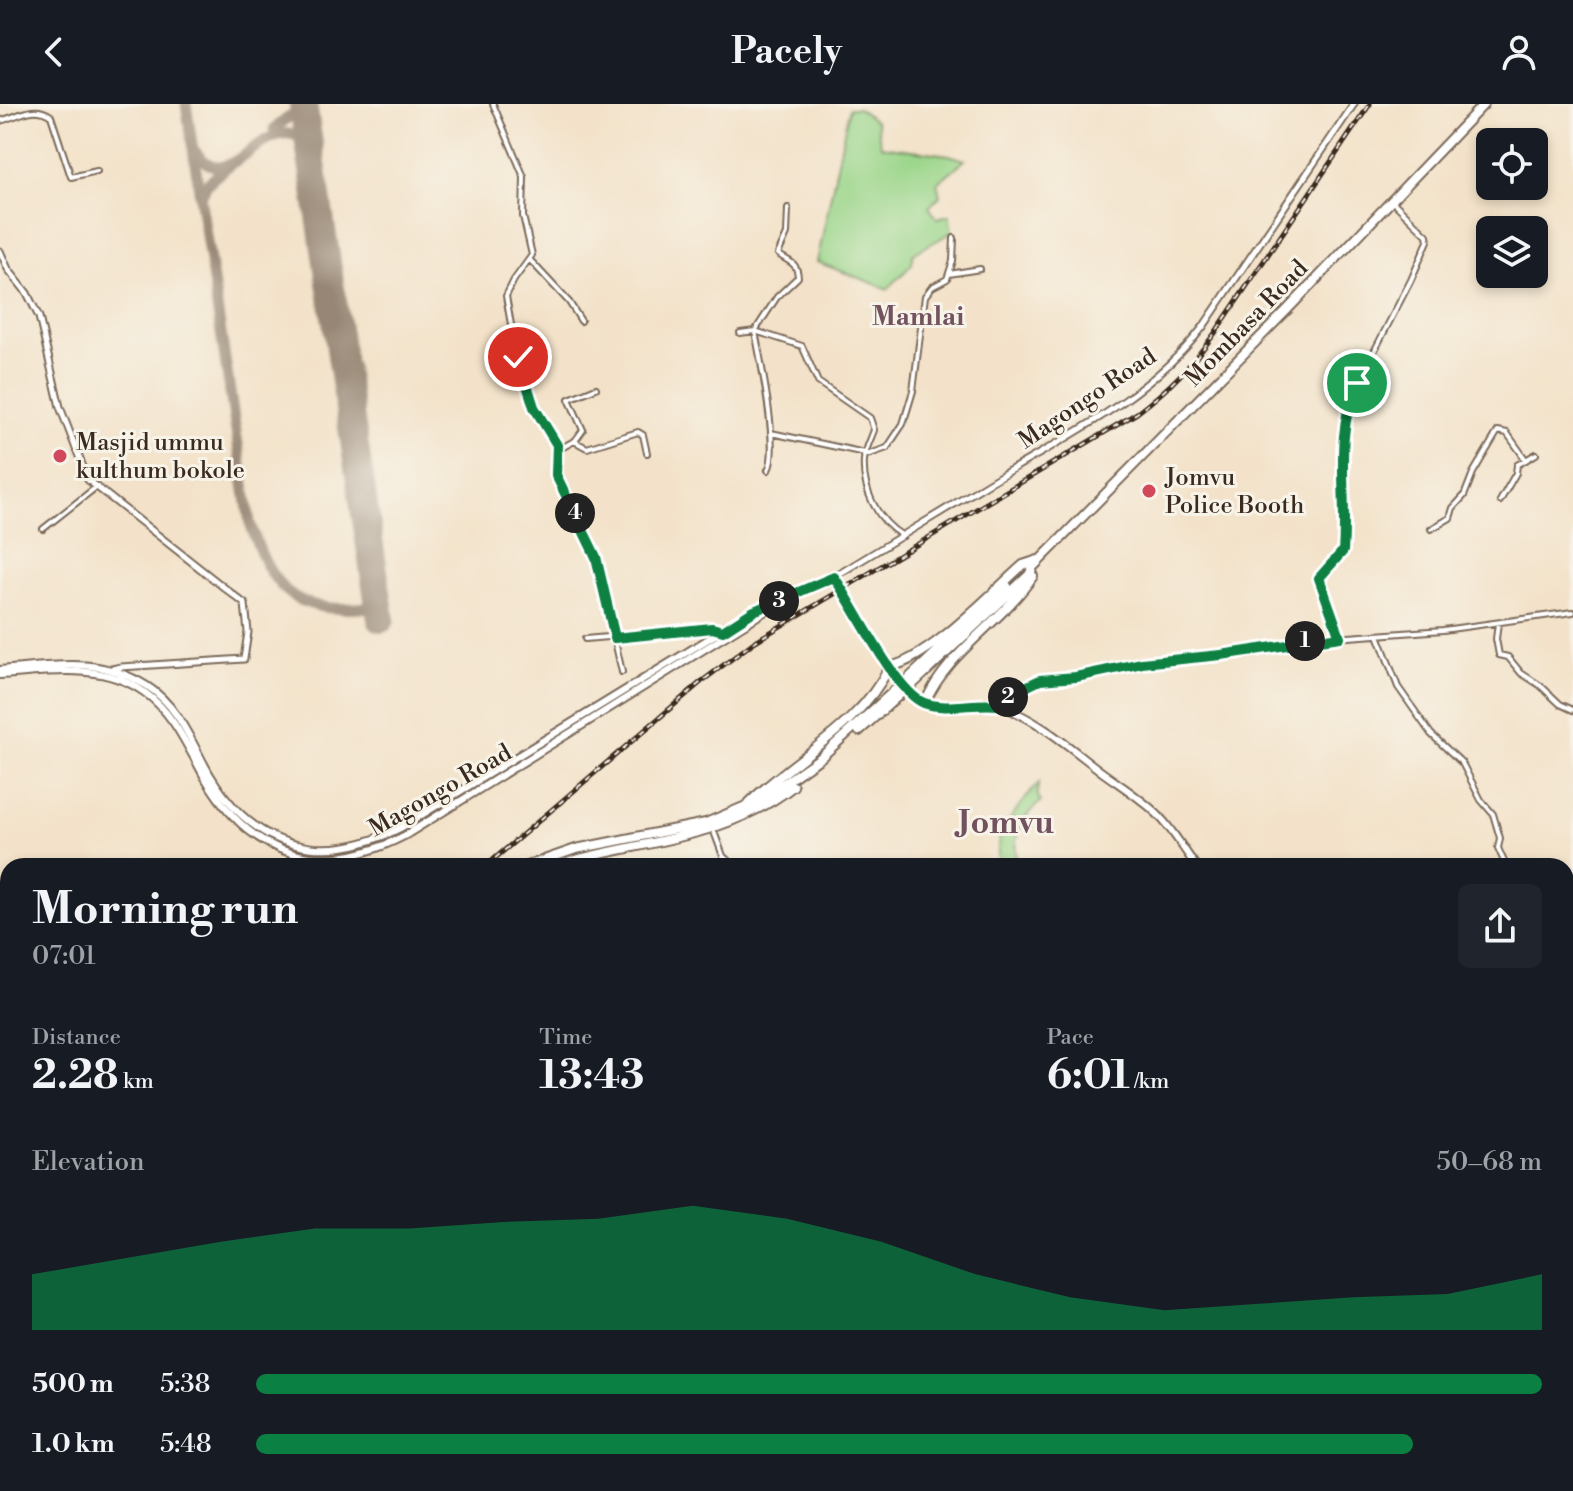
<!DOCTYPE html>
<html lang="en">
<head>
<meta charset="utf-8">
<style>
	body { margin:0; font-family:"Libre Bodoni",serif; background:#20242c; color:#f1f3f6; height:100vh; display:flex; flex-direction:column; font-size:30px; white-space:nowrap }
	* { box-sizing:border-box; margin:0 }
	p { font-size:26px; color:#9ea1a6 }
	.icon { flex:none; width:44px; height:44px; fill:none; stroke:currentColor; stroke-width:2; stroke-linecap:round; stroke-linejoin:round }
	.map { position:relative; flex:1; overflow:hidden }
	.drawer { position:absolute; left:0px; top:754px; width:1574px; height:634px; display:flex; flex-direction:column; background:#171b24; border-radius:24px 24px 0 0; box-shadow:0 4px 12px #0003 }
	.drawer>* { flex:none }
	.controls { position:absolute; left:1476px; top:24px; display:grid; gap:16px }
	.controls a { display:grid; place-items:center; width:72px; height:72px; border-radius:12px; background:#171b24; box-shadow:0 4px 12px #0003; font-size:40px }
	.pin { position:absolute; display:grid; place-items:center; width:68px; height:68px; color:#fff; margin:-34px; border:4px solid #fff; border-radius:50%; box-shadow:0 2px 8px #0007 }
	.km { position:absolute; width:40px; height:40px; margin:-20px; border-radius:50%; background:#222; color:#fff; font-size:22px; line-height:40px; text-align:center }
	.round { display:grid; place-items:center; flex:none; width:84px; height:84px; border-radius:12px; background:#20242c }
	.headline { display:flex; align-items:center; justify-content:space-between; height:136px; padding:0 32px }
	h1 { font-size:44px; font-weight:800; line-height:60px }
	.metrics { display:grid; grid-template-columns:repeat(3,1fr); gap:12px; height:136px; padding:8px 32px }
	.metrics div { display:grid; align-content:center }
	.metrics b { font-size:40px; font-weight:800 }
	.metrics small { font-size:22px; font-weight:400 }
	.metrics p { font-size:22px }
	.chart { height:224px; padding:16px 32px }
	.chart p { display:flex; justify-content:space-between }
	.chart svg { width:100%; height:144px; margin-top:8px; fill:#0b8043; opacity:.7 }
	ul { padding:0 32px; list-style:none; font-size:26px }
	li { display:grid; grid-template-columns:128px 96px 1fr; align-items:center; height:60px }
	li i { height:20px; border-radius:10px; background:#0b8043 }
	header { display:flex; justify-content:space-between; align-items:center; height:104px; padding:0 32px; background:#171b24; font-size:36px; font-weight:800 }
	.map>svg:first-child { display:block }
</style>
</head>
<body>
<header><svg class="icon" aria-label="back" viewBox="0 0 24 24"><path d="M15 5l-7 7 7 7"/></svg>Pacely<svg class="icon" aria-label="person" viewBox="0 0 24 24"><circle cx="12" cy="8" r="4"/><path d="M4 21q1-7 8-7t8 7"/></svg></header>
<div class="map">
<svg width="1573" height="1387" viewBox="0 0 1573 1387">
	<rect width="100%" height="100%" fill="#f7f3e8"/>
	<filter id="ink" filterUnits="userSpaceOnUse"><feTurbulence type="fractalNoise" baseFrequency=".0125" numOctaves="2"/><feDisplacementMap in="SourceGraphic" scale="16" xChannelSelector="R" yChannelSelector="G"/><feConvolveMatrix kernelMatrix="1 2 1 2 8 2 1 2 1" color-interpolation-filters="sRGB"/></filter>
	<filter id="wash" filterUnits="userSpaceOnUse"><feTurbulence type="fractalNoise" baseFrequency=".006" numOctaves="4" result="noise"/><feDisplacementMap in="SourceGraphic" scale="32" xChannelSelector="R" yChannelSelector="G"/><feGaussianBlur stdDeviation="1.8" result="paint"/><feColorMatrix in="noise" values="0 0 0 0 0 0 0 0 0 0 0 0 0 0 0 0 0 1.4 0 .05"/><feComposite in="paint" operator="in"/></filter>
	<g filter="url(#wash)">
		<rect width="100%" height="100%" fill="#f3e2c9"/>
		<path fill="#9bd68b" stroke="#6b8054" stroke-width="2" d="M849,4H858L876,17L881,42L949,51L965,56L937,79L940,92L929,103L937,114L949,111L952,128L913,150L912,160L888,185L817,158Z
			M1039,679L1037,690L1041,698C1020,713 1010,737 1019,762H998C998,752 997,740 1000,730C1002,724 1034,683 1039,679Z"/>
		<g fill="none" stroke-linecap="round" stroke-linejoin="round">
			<path stroke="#978674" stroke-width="11" d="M186,0L250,419C273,494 301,512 379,502
				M274,25L294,9L300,0
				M195,47C233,99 263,0 309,39
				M201,92L208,79L229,61"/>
			<path stroke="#978674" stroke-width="28" d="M303,0L381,515"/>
		</g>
	</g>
	<g filter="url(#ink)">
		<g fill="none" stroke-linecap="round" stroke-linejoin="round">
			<g stroke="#7b6a5a" stroke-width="8">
				<path id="minor" d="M493,0L524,73L523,112L532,151L514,176L506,192L513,232L531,298L557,341L556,371L596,453L622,568
					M0,17C19,12 34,0 51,12L71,73L97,67
					M530,156L569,198L581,217
					M949,170L980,165
					M740,229L755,227L802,242L818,278L870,314L874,326C871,335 865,346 864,356C862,385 877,417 903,432
					M771,329L865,349
					M575,337L583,326L569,295L596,284
					M558,346L574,337L587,344L638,328L643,331L647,349
					M864,352L887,344L903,320L913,287L925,192L932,183L947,175L953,157L954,134
					M768,366C780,347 760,254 755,227L777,193L798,173C797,157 788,158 778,150L787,130L788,104
					M1500,397L1516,369L1517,361L1536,350
					M43,425L95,384
					M1431,425L1450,414L1453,404L1464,392L1473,369L1498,327L1507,329L1526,356
					M1498,519L1496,535L1499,551L1508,553L1521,569L1541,582L1560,600L1573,606
					M1378,531L1398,583L1431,630L1462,659L1481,696L1493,710L1500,734L1498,744L1506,762
					M1340,533L1319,474L1343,447V330L1348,298L1411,176L1428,137L1427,131L1392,97
					M585,535L712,524L721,526
					M998,601L1011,590L1040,576L1076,573L1142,559L1221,551L1308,536L1443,526L1573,508
					M713,725L723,752L734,762
					M1566,983L1573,988
					M1566,996L1573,994
					M1566,1064L1573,1065
					M1566,1312L1573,1314
					M258,1380L267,1387
					M541,1380L557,1387
					M749,1380H769
					M1164,1380L1165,1387
					M475,1387L478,1380
					M609,1387L647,1381
					M836,1387L841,1380
					M1429,1387L1435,1380"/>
			</g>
			<g stroke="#7b6a5a" stroke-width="9">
				<path id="tertiary" d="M0,147L8,165L27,189L39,213L60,303L88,376L245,500L248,528L244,555L121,563L112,565
					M834,473C889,440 942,407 997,374C1070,331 1150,292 1203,223L1354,0
					M913,1380V1387"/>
			</g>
			<g stroke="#7b6a5a" stroke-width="10">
				<path id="secondary" d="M0,566C54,562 97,551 147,582C179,602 192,640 210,671C256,747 324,763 402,723L754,507L834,473C854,501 891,578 915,594C941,611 971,593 999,602C1037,614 1070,644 1102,668C1121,682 1143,695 1160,713C1174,728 1184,746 1196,762
					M0,571C47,568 102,558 144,588C173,608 187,642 204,672C252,755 322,775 406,731L772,503
					M1566,1098L1573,1085"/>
			</g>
			<g stroke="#7b6a5a" stroke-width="12">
				<path id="trunk" d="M908,575L1007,482
					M913,580L1029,471L1033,463L1287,206L1484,0
					M925,599C947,548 1002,518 1033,472
					M859,627L898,592
					M749,699C794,654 861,622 889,563C930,555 991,489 1023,461L1038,456
					M527,762L576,745L706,719L760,696L820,654L895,586
					M553,762C635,737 724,737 793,682
					M0,1183L8,1178
					M0,1193L8,1188"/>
			</g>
			<use href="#minor" stroke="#fff" stroke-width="4"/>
			<use href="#tertiary" stroke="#fff" stroke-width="5"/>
			<use href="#secondary" stroke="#fff" stroke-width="6"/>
			<use href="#trunk" stroke="#fff" stroke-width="8"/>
			<g stroke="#3b2a1e" stroke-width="5">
				<path id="rail" d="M486,762L701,578L754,538L1137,309C1171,283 1190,263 1215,229L1370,0
					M0,1170L8,1165"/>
			</g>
			<use href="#rail" stroke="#f7f3e8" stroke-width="2" stroke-dasharray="6" stroke-linecap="butt"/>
			<g stroke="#7b6a5a" stroke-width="12" stroke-linecap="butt">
				<path id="trunk-bridge" d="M895,586L908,575
					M898,592L913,580"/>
			</g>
			<use href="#trunk-bridge" stroke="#fff" stroke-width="8"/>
		</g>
	</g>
	<g fill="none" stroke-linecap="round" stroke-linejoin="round" filter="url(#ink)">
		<g stroke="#fff" stroke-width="16">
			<path id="route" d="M518,253L534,303L557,341L556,371L596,453L615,534L712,524L723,527L754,507L834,473C854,501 895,588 924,599C946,607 974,598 998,601L1011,590L1040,576L1076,573L1142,559L1221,551L1340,533L1319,474L1343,447C1348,390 1333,333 1357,279"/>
		</g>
		<use href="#route" stroke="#0b8043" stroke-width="10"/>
	</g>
	<g fill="#d1495b" stroke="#f7f3e8" stroke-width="3">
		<circle cx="60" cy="352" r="8"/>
		<circle cx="1149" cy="387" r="8"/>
	</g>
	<g text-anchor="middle" stroke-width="6" stroke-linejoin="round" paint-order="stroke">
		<g font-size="24" fill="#3b2a1e" stroke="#f7f3e8">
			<text transform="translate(1246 219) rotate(-46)" y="8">Mombasa Road</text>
			<text transform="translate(1087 294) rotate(-34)" y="8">Magongo Road</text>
			<text transform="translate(440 686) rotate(-30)" y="8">Magongo Road</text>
		</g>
		<g font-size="24" fill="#3b2a1e" stroke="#f7f3e8" text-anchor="start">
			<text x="76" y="346">Masjid ummu<tspan x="76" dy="28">kulthum bokole</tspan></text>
			<text x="1165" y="381">Jomvu<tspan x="1165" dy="28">Police Booth</tspan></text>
		</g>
		<g font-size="26" font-weight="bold" fill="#72525f" stroke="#f7f3e8">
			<text x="918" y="221">Mamlai</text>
		</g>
		<g font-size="32" font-weight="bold" fill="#72525f" stroke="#f7f3e8">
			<text x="1006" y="729">Jomvu</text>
		</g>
	</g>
</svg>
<div class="controls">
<a><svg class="icon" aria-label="locate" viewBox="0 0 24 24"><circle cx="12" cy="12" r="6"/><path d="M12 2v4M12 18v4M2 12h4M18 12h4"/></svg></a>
<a><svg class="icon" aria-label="layers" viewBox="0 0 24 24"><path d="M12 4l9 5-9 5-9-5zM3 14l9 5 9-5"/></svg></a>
</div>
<div class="pin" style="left:1357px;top:279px;background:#1e9e55"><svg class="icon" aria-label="arrive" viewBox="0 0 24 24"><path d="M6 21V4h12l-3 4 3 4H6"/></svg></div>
<div class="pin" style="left:518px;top:253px;background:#d93025"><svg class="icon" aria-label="check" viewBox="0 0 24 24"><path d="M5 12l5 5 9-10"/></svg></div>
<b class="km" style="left:1305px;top:537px">1</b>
<b class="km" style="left:1008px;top:593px">2</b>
<b class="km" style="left:779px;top:497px">3</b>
<b class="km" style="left:575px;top:409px">4</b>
<section class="drawer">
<div class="headline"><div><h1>Morning run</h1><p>07:01</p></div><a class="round"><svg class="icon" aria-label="share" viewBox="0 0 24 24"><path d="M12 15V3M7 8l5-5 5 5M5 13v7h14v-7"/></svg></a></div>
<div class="metrics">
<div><p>Distance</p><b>2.28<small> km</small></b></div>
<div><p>Time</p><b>13:43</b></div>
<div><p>Pace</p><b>6:01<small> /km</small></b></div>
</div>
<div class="chart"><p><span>Elevation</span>50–68 m</p>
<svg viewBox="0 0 160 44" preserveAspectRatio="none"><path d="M0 44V27L10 22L20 17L30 13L40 13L50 11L60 10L70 6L80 10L90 17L100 27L110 34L120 38L130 36L140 34L150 33L160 27V44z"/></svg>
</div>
<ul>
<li><b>500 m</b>5:38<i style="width:100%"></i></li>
<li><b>1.0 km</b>5:48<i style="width:90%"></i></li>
</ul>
</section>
</div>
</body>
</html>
